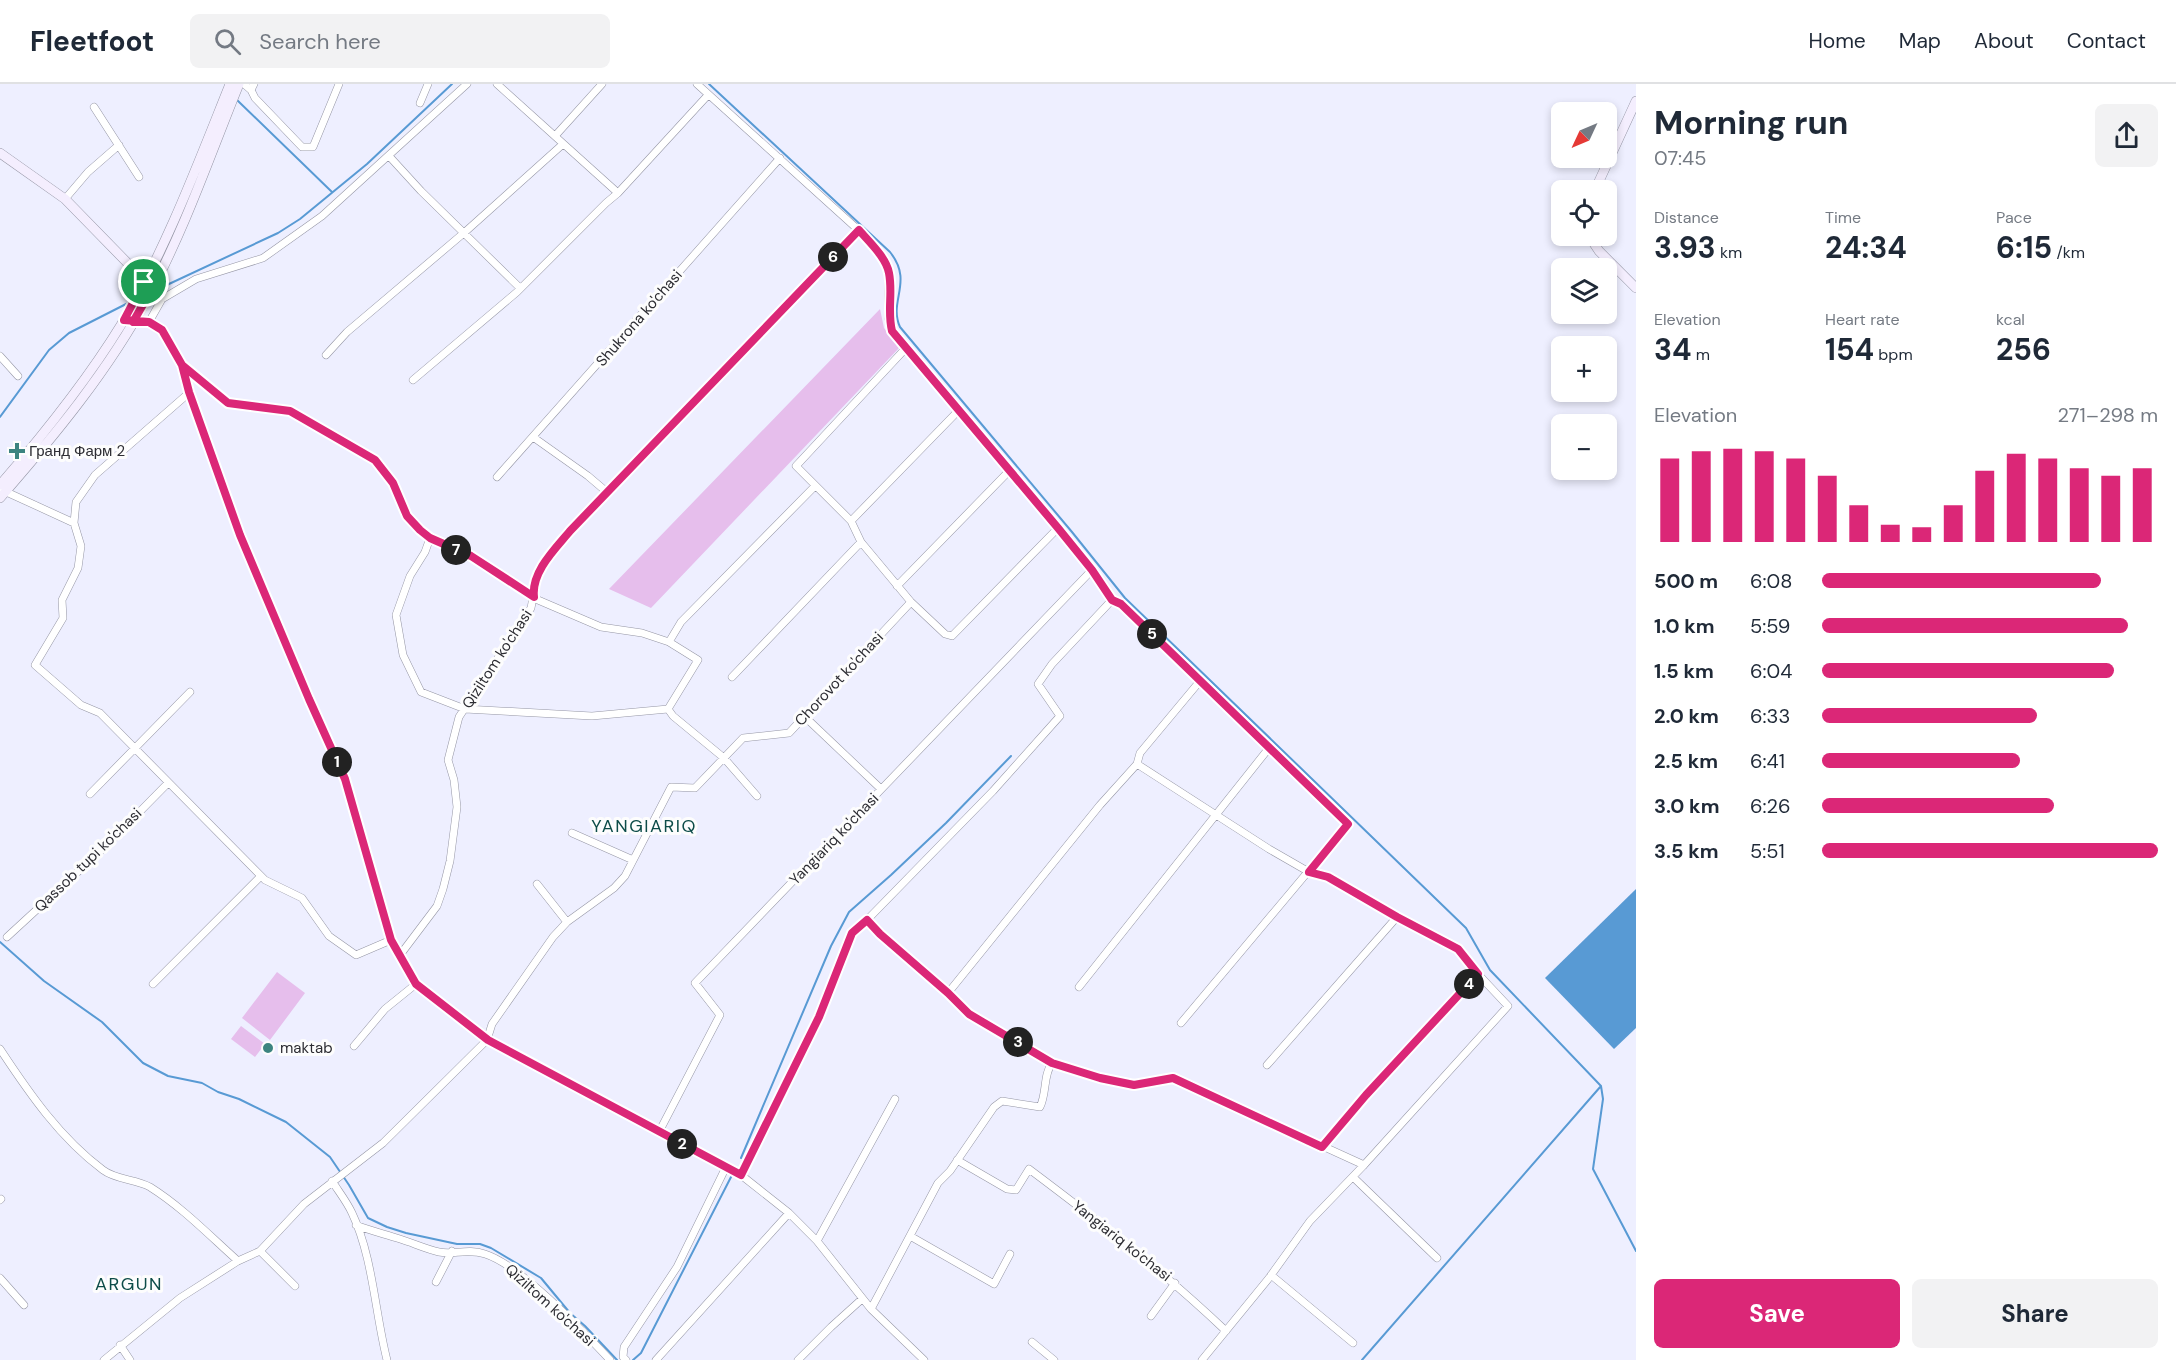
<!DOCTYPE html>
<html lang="en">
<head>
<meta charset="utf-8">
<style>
	body { margin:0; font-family:"DM Sans",sans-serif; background:#f2f2f3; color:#1f2937; height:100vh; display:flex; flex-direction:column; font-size:22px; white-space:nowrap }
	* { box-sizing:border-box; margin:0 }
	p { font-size:20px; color:#747a83 }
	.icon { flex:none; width:33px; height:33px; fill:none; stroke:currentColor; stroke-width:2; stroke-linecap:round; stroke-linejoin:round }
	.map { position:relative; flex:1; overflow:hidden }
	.details { display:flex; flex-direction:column; background:#fff; width:540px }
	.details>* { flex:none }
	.needle { width:39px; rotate:226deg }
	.controls { position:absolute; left:1551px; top:18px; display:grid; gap:12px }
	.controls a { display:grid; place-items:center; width:66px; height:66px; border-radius:9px; background:#fff; box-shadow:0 3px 9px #0003; font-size:30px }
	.pin { position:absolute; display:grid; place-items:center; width:51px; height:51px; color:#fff; margin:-26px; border:3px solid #fff; border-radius:50%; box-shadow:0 2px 6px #0007 }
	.km { position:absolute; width:30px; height:30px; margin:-15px; border-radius:50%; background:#222; color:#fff; font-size:16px; line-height:30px; text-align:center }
	.round { display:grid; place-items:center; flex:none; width:63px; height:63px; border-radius:9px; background:#f2f2f3 }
	.head { display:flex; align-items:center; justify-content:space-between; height:102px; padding:0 18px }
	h1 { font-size:33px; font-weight:700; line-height:45px }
	.figures { display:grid; grid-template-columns:repeat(3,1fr); gap:9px; height:102px; padding:6px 18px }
	.figures div { display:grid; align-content:center }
	.figures b { font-size:30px; font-weight:700 }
	.figures small { font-size:16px; font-weight:400 }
	.figures p { font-size:16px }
	.chart { height:168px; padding:12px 18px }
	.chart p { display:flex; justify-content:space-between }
	.chart svg { width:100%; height:108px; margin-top:6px; stroke:#db2777; stroke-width:6 }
	.cta { display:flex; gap:12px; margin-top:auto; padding:12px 18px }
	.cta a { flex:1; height:69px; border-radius:9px; background:#db2777; color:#fff; font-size:24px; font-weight:700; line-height:69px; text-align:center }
	.cta a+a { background:#f2f2f3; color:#1f2937 }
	ul { padding:0 18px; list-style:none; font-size:20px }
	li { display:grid; grid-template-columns:96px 72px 1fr; align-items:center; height:45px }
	li i { height:15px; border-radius:8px; background:#db2777 }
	header { display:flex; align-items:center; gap:36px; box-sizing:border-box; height:84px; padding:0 30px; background:#fff; border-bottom:2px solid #e0e1e3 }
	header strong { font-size:28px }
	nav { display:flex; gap:33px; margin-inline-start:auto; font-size:21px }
	.search { width:420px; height:54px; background:#f2f2f3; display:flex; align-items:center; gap:15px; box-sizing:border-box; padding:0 21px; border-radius:9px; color:#747a83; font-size:22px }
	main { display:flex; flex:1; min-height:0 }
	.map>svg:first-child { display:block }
</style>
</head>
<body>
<header>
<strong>Fleetfoot</strong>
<div class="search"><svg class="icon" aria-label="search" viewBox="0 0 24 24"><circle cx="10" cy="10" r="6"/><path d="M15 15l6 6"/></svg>Search here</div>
<nav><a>Home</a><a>Map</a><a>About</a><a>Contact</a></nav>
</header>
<main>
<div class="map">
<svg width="1636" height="1276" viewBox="0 0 1636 1276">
	<rect width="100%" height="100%" fill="#eeefff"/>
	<path fill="#e6beec" d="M880,225L884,244L900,263L651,524L609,505Z
		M277,888L305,909L270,956L242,934Z
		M241,942L265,960L255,973L231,955Z"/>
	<path fill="#589ad4" d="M1636,805V944L1614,965L1545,894Z"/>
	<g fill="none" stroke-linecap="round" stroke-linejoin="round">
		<path stroke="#589ad4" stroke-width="2" d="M709,0L890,168C914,198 888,217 900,243L1072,448L1125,514L1466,844L1490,886L1601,1002L1362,1276
			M237,16L332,108
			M154,207L278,149L300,135L367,80L452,0
			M0,333L49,266L69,249L130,218
			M0,858L44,897L102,938L143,979L168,992L202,999L218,1008L239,1015L286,1038L330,1073L349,1101L368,1134L387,1143L406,1149L457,1160H480L491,1164L541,1194L570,1229L585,1242L617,1276
			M1601,1002L1603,1015L1593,1085L1636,1167
			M741,1074L831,862L849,828L891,791L946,739L1011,672
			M633,1276L641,1269L731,1093"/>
		<g stroke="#9596a5" stroke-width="8">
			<path id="street" d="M244,0L251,6L254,0
				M497,0L618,109
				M697,0L854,142L876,165L889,187L888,233L892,247L1058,444L1092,486L1112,516L1121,520L1348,740L1181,939
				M251,6L255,14L302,63H313L339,0
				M420,19L428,0
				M94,23L139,93
				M555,52L602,0
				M389,72L421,107L520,204
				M65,115L88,88L119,61
				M130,237L149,238L162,246L182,281L190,308L240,451L309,615L345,695L391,856L416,900L487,956L741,1091L789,1129L817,1157L871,1225L924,1276
				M149,238L162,215L196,195L263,174L322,132L467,0
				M906,264L796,382L851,437L861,458L911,518L945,550L952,552L1058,444
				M326,271L347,248L465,148L563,60
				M0,272L18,292
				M182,281L228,319L290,327L375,376L393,399L407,432L420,445L430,454L471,472L538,516L601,543L642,549L669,558L698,576L668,625
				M413,296L517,208L606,119L618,109L708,11
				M190,308L95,391L76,418L74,439L81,462L78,484L62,516L63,534L35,581L81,621L100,629L265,796L302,814L329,852L356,871L391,856
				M533,353L588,392L608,409
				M497,393L780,74
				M2,406L74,439
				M851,437L959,326
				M430,454L425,468L410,492L396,531L403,571L421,608L465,625L592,632L668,625
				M897,502L1010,386
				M669,558L681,538L815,402
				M732,593L861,458
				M668,625L673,632L724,674L757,712
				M804,632L881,705
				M1137,680L1269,765L1309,788L1328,793L1397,833L1458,865L1478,890L1508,922L1364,1081L1310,1137L1269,1194L1202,1276
				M90,710L190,608
				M572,749L633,776
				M537,800L567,838
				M867,836L881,850L948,909L969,930L1052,979L1100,994L1134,1001L1173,994L1364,1081
				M7,853L107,761L168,699
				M400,871L437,822L443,805L450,777L457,723L454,696L448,676L459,633L531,524C533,517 532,512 533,505C536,484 557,463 570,447L859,146
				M153,900L261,792
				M1079,903L1269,664
				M948,909L1100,721L1137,680L1140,669L1200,597
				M354,962L385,925L416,900
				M0,965C29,1009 60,1054 103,1086C116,1096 136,1095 150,1103C182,1123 210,1152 238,1177
				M1267,981L1397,833
				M659,1048L720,931L695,899L1092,486
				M1322,1063L1366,1011L1478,890
				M957,1076L1007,1105L1016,1106L1029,1085C1097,1136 1164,1188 1226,1247
				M741,1091L819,933L852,849L867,836L993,707L1060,632L1038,600L1052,580L1112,516
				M1353,1093L1437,1174
				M332,1097C339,1108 347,1118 352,1129C373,1173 375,1229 387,1276
				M0,1116L1,1115
				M356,1141C371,1147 385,1150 400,1155C413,1159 426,1165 439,1168C453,1171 468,1164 485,1170C520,1181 583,1247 610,1276
				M910,1152L994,1200L1010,1170
				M817,1157L895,1015
				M260,1167L295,1202
				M1271,1191L1353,1259
				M0,1194L24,1221
				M436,1198L452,1167
				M871,1225L938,1099L950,1087L994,1023L1002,1017L1040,1023C1047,1009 1043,991 1052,979
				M1151,1232L1175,1199
				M1032,1258L1054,1276
				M120,1261L130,1276
				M104,1276L180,1214L238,1177L260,1167L304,1120L383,1059L487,956L492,940L553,853L567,838L614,804L625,792L671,703L695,704L743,654L789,649L911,518
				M626,1276L623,1273L624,1263L677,1183L726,1083
				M656,1276L789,1129
				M798,1276L831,1243L862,1215"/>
		</g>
		<g stroke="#9596a5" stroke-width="10">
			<path id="secondary" d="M0,69L65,115L148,200
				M1595,106L1636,17
				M1589,152L1599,167L1636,204
				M0,401C44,350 86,298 121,241C166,165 197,82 230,0
				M0,414C55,351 108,287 148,213C185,145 210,71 239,0"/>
		</g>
		<use href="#street" stroke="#fff" stroke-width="7"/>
		<use href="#secondary" stroke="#f4eefe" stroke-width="9"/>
	</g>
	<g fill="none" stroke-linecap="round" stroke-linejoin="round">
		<g stroke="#fff" stroke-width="12">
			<path id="route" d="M144,198L153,203L133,238H149L162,246L182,281L189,308L240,451L309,615L345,695L391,856L416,900L488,956L741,1091L819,933L852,849L867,836L880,850L948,909L969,930L1052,979L1100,994L1134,1001L1173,994L1322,1063L1366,1011L1478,890L1458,865L1397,833L1328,793L1309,788L1348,740L1121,520L1112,516L1092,486L1058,444L892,247C887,227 893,209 889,189C886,173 869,158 859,146L570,447C555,465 531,488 534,513L471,472L430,454L420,446L407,432L393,399L375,376L290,327L228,319L182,281L162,246L149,238L124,236L144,198"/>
		</g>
		<use href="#route" stroke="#db2777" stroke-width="8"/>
	</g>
	<g fill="#3c8480" stroke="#fdfdfd" stroke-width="2">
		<path d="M14 358h6v6h6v6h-6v6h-6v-6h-6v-6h6z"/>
		<circle cx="268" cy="964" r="6"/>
	</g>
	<g text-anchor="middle" stroke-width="6" stroke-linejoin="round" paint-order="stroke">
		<g font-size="15" fill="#2d2d33" stroke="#fdfdfd">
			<text transform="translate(639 234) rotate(-49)" y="5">Shukrona ko'chasi</text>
			<text transform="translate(497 575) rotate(-57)" y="5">Qiziltom ko'chasi</text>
			<text transform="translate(839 595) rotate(-47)" y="5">Chorovot ko'chasi</text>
			<text transform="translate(834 755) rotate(-46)" y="5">Yangiariq ko'chasi</text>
			<text transform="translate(88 776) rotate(-44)" y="5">Qassob tupi ko'chasi</text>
			<text transform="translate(1122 1157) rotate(38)" y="5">Yangiariq ko'chasi</text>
			<text transform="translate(550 1221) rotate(42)" y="5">Qiziltom ko'chasi</text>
		</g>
		<g font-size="15" fill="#2d2d33" stroke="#fdfdfd" text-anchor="start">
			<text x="29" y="372">Гранд Фарм 2</text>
			<text x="280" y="969">maktab</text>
		</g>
		<g font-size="18" letter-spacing="1.5" fill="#0d4c49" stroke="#fdfdfd">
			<text x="644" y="748">YANGIARIQ</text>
			<text x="129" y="1206">ARGUN</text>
		</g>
	</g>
</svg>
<div class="controls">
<a><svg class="needle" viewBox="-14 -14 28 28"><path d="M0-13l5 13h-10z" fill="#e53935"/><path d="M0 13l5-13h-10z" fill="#747a83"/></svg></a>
<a><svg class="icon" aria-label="locate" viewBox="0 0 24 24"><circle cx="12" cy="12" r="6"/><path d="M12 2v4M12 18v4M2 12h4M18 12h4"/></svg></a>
<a><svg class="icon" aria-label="layers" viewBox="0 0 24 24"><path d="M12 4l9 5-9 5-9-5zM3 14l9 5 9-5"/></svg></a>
<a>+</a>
<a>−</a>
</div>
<div class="pin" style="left:144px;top:198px;background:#1e9e55"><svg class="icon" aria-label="arrive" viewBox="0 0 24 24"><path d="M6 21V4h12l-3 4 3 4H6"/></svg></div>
<b class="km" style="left:337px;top:678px">1</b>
<b class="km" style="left:682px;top:1060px">2</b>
<b class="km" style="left:1018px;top:958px">3</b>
<b class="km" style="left:1469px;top:900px">4</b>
<b class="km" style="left:1152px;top:550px">5</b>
<b class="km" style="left:833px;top:173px">6</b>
<b class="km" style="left:456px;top:466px">7</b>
</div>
<section class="details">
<div class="head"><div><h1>Morning run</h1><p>07:45</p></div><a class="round"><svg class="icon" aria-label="share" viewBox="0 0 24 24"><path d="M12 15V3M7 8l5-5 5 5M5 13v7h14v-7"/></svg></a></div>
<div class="figures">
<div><p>Distance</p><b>3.93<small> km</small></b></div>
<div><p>Time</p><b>24:34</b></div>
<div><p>Pace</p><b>6:15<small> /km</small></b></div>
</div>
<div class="figures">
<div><p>Elevation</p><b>34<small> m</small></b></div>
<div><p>Heart rate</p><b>154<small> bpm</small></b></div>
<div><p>kcal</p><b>256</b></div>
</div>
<div class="chart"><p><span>Elevation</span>271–298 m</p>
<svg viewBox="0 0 160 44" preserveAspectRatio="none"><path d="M5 44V10M15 44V7M25 44V6M35 44V7M45 44V10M55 44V17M65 44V29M75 44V37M85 44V38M95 44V29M105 44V15M115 44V8M125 44V10M135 44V14M145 44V17M155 44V14"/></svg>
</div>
<ul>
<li><b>500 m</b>6:08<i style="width:83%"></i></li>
<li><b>1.0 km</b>5:59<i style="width:91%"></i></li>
<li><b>1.5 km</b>6:04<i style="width:87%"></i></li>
<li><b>2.0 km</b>6:33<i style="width:64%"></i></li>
<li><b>2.5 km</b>6:41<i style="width:59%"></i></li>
<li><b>3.0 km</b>6:26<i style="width:69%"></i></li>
<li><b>3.5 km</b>5:51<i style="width:100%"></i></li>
</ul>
<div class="cta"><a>Save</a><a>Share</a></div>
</section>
</main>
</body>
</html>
